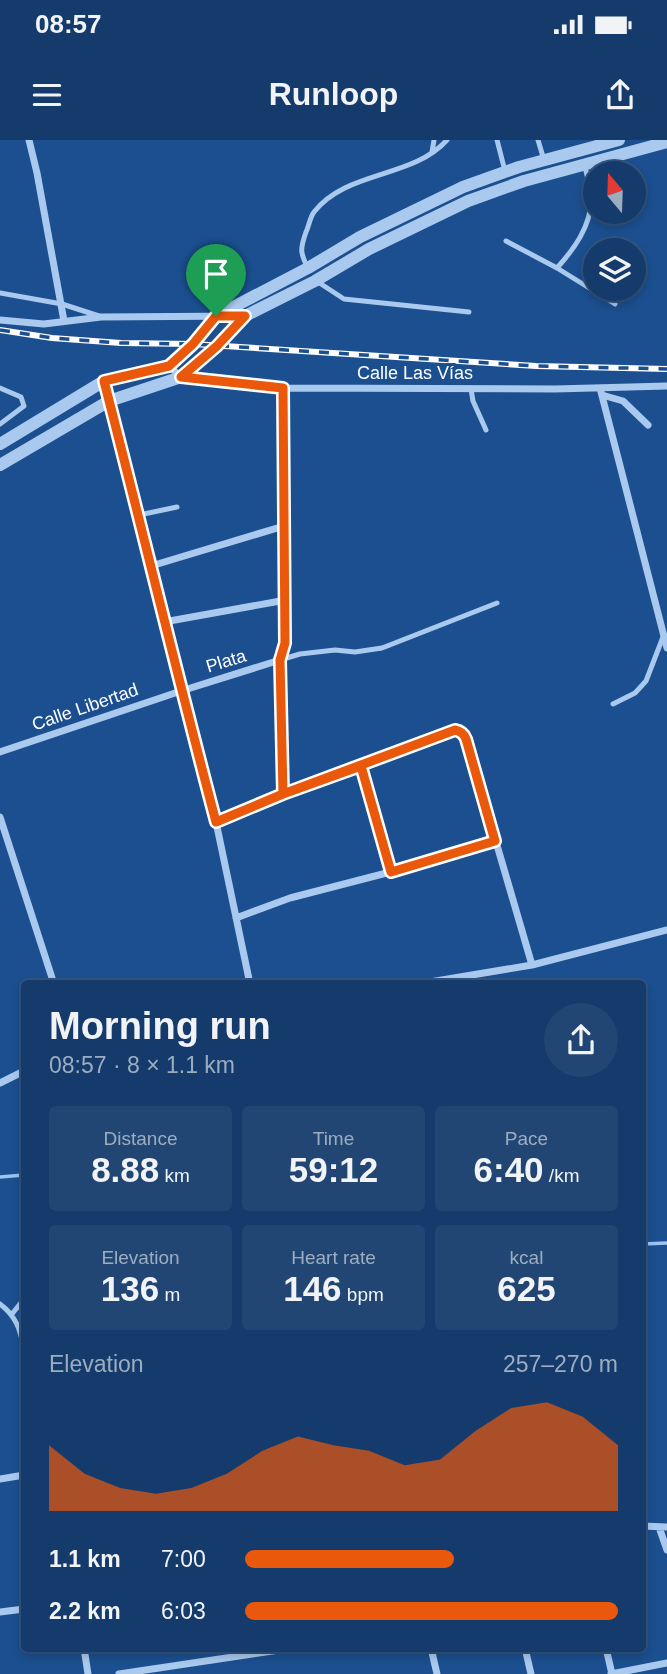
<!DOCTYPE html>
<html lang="en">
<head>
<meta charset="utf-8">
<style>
	body { margin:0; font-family:Arial,sans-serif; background:#214673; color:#f1f3f6; height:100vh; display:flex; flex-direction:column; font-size:26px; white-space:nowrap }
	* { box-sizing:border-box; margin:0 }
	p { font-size:23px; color:#9dadc1 }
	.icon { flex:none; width:38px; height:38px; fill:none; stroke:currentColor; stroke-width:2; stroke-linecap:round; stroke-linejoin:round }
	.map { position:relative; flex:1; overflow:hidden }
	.sheet { position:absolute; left:21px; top:840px; width:625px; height:672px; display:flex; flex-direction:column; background:#143b6b; border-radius:7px; box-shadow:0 4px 10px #0003,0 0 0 2px #33557e }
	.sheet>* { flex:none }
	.needle { width:46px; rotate:341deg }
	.fabs { position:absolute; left:583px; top:21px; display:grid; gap:14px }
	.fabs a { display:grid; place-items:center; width:63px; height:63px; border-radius:50%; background:#143b6b; box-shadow:0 4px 10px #0003,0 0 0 2px #33557e; font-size:35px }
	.pin { position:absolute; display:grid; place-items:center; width:60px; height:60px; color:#fff; margin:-72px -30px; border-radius:50% 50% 50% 0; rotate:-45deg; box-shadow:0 0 7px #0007 }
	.pin .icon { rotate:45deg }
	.round { display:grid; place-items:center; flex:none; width:74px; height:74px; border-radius:37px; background:#214673 }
	.overview { display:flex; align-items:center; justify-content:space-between; height:119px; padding:0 28px }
	h1 { font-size:38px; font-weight:600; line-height:52px }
	.stats { display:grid; grid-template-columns:repeat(3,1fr); gap:10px; height:119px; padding:7px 28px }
	.stats div { display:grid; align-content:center; border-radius:7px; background:#214673; text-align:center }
	.stats b { font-size:35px; font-weight:600 }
	.stats small { font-size:19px; font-weight:400 }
	.stats p { font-size:19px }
	.chart { height:196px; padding:14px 28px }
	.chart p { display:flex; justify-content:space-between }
	.chart svg { width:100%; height:126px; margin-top:7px; fill:#ea580c; opacity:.7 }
	ul { padding:0 28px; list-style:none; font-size:23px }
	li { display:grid; grid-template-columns:112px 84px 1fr; align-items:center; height:52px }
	li i { height:18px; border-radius:9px; background:#ea580c }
	.status { display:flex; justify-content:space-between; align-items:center; height:49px; padding:0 35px; background:#143b6b; direction:ltr }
	.status svg { height:19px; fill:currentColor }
	header { display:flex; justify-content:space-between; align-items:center; height:91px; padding:0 28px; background:#143b6b; font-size:32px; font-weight:600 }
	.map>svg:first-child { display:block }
</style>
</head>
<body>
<div class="status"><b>08:57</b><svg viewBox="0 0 49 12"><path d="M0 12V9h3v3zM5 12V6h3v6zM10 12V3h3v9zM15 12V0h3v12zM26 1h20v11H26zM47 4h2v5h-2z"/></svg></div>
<header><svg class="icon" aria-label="menu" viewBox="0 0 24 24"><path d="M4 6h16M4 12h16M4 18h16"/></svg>Runloop<svg class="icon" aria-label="share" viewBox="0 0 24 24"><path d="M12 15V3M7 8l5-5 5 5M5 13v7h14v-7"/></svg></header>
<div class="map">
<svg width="667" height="1534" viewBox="0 0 667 1534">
	<rect width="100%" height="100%" fill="#1b4f8f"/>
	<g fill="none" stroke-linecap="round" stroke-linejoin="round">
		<path stroke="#9cc4f0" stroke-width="3.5" d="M0,1037L24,1035
			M642,1104L667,1103"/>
		<path stroke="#a9c9ee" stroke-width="5" d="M497,0L505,31
			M538,0L544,20
			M432,12L434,0
			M506,101L557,128L615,164
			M308,128C300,113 300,109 306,92C309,86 310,77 314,72C347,30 412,39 447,0
			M557,128C574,109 591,86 591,60C591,49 587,37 585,26
			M318,142L344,159L469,172
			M0,153L62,164L99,176
			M0,248L21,257L24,266L0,284
			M471,249L473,261L486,290
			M139,375L177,367
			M280,520L300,514L335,510L355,512L382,508L497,463
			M613,564L635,553L646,541L663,497
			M0,1164C16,1176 20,1189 24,1208
			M12,1174L24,1159"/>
		<path stroke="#a9c9ee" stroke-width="7" d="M29,0L37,33L64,181
			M0,180L44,184L101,177L244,176
			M169,226L181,237L283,248L555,249L667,246
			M104,241L151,426L181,551L216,682L250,844
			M283,248L286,460L285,503L280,520L283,654
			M600,248L667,508
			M602,255L623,261L648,285
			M151,426L284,386
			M164,482L286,460
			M0,612L181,551L280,520
			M361,626L391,732
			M0,677L54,844
			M216,682L451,592L460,591L464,594L466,599L532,825
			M236,778L290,758L402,729L495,701
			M418,844L532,825L667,790
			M0,943L24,931
			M0,1339L24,1335
			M642,1386L667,1387
			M659,1387L667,1410
			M0,1472L24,1469
			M84,1508L88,1534
			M431,1508L437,1534
			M525,1508L531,1534
			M606,1508L612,1534
			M119,1534L293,1508
			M611,1534L667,1523"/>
		<path stroke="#a9c9ee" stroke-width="12" d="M0,304L104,241L169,226L193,204L216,176L308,128L360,97L463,47L519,27L619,0
			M0,325L109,261L181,237L217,206L245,176L315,141L369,109L468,61L524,41L667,2"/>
		<g stroke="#fff" stroke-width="6">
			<path id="rail" d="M0,190L52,198L121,203L193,204L536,226L667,229"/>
		</g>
		<use href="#rail" stroke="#1b4f8f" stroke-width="3.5" stroke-dasharray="10" stroke-linecap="butt"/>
	</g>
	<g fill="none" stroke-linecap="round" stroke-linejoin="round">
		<g stroke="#fff" stroke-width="14">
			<path id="route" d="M216,176L193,204L169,226L104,241C142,388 177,535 216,682L283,654L455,590C461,591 464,594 466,599L495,701L391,732L361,626L283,654L280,520L285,503L283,248L181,237L217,206L245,176H216"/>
		</g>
		<use href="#route" stroke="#ea580c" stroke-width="9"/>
	</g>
	<g text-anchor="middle" stroke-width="6" stroke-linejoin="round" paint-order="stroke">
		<g font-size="18" fill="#fff" stroke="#1b4f8f">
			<text x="415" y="239">Calle Las Vías</text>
			<text transform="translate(226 521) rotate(-17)" y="6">Plata</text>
			<text transform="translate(85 567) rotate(-19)" y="6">Calle Libertad</text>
		</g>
	</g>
</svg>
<div class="fabs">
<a><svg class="needle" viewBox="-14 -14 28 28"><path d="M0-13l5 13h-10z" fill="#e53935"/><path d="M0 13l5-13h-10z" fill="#9dadc1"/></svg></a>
<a><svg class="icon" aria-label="layers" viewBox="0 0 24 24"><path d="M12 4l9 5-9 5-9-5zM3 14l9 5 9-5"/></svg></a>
</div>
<div class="pin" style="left:216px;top:176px;background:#1e9e55"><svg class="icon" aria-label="arrive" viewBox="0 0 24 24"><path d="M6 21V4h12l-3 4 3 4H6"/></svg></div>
<section class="sheet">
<div class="overview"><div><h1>Morning run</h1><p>08:57 · 8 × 1.1 km</p></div><a class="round"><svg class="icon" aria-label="share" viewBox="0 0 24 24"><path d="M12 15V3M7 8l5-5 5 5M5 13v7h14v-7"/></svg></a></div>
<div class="stats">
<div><p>Distance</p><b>8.88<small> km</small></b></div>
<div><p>Time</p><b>59:12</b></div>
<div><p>Pace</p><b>6:40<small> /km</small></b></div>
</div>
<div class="stats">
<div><p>Elevation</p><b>136<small> m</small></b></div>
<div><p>Heart rate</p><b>146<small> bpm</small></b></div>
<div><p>kcal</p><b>625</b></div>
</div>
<div class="chart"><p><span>Elevation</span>257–270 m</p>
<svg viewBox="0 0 160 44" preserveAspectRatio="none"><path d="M0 44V21L10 31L20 36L30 38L40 36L50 31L60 23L70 18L80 21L90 23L100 28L110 26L120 16L130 8L140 6L150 11L160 21V44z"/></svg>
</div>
<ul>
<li><b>1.1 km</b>7:00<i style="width:56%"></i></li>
<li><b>2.2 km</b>6:03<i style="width:100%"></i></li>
</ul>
</section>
</div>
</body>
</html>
